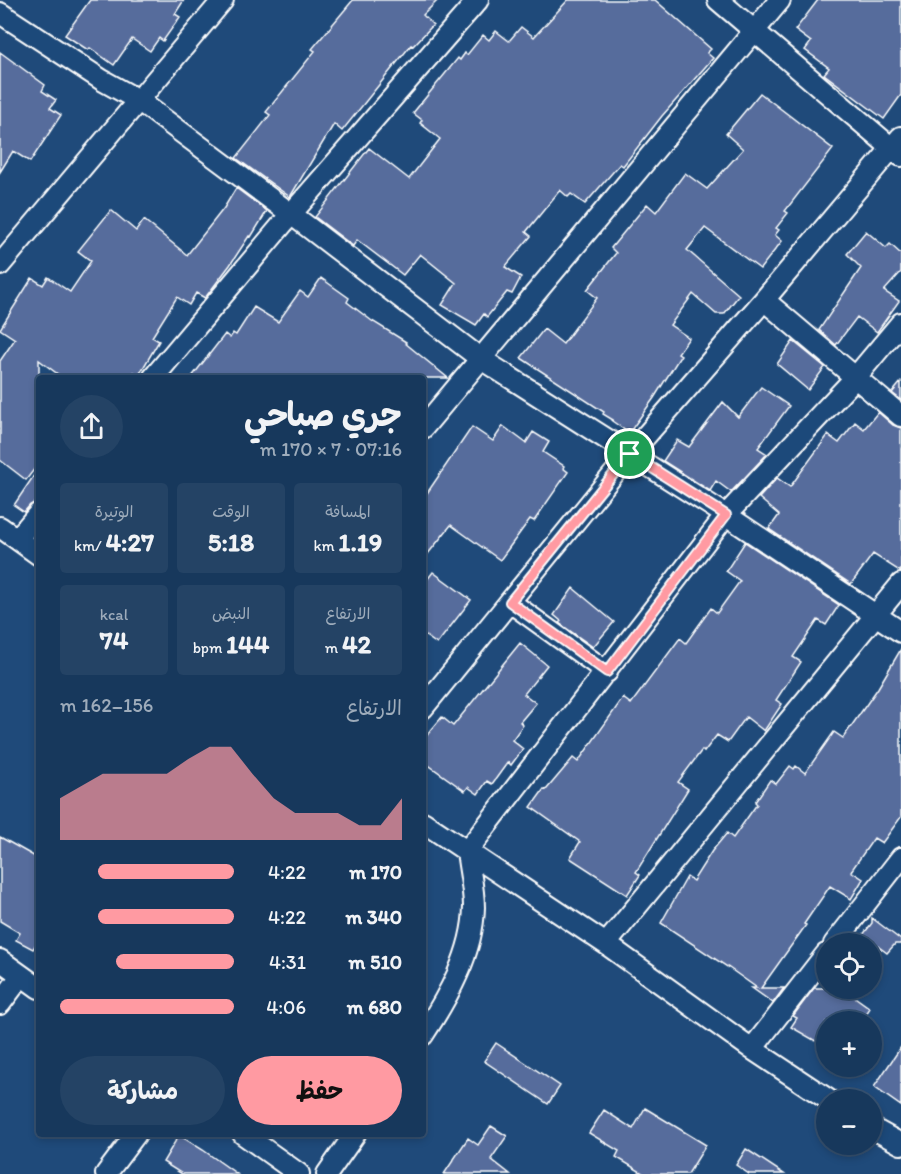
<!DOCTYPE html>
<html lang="ar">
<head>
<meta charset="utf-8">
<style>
	body { margin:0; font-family:Itim,"Playpen Sans Arabic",sans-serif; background:#244365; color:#f1f3f6; direction:rtl; height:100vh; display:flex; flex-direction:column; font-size:22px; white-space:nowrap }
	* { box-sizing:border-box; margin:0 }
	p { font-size:20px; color:#9eacbb }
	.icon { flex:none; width:33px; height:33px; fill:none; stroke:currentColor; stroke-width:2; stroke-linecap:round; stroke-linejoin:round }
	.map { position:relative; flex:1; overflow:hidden; direction:ltr }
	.side { position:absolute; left:36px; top:375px; width:390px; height:762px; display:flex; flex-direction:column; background:#17385c; border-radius:6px; box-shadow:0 3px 9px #0003,0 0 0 2px #365272; direction:rtl }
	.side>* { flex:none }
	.fabs { position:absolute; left:816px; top:933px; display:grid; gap:12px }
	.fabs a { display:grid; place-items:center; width:66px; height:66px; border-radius:50%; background:#17385c; box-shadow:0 3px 9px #0003,0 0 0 2px #365272; font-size:30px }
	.pin { position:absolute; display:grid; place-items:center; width:51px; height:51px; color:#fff; margin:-26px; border:3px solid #fff; border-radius:50%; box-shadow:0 2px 6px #0007 }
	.round { display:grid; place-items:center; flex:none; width:63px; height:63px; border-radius:32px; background:#244365 }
	.summary { display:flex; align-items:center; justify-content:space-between; height:102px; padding:0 24px }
	h1 { font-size:33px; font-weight:700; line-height:45px }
	.stats { display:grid; grid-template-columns:repeat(3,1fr); gap:9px; height:102px; padding:6px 24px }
	.stats div { display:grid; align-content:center; border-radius:6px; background:#244365; text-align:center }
	.stats b { font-size:26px; font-weight:700 }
	.stats small { font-size:16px; font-weight:400 }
	.stats p { font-size:16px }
	.chart { height:168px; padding:12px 24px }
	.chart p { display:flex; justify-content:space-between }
	.chart svg { width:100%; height:108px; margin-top:6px; fill:#ff9aa2; opacity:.7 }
	.button { display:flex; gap:12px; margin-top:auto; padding:12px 24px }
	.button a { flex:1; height:69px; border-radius:36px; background:#ff9aa2; color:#111; font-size:24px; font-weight:700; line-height:69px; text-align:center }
	.button a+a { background:#244365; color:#f1f3f6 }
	ul { padding:0 24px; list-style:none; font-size:20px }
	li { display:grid; grid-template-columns:96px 72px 1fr; align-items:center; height:45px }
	li i { height:15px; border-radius:8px; background:#ff9aa2 }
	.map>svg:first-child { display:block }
</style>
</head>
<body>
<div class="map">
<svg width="901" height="1174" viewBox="0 0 901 1174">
	<rect width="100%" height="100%" fill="#1f4a7a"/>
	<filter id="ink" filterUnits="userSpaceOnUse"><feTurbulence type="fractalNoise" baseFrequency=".0167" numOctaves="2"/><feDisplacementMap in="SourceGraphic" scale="12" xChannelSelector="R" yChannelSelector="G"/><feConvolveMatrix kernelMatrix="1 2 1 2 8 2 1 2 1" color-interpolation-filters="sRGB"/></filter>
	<g filter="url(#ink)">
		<path fill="#566c9c" stroke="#fff" stroke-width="1.5" d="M90,0H184L175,14L180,17L163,41L159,38L150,51L132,39L114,65L90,48L88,50L65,35Z
			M353,0H438L423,15L433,25L413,46L411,45L342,131L334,124L290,197L236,158L270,115L266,112L315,51L312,49Z
			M568,0H655L711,49L707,53L713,58L662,116L623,166L620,164L585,204L571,194L568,197L560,190L526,232L531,236L505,267L521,277L512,294L507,292L487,317L484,314L476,325L442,305L456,283L420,254L403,275L357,240L353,246L315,217L369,148L409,179L440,139L420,123L422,120L413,113L458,58L460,60L465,53L467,55L483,35L489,40L496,31L509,41L521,27L534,37Z
			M818,0H901V95L884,119L824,74L829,68L805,50L811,42L795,30Z
			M0,52L45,85L42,91L56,100L50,108L61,115L30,162L13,151L0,172Z
			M760,93L833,149L785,211L788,213L776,228L779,230L775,235L782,241L760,269L705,228L687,250L739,295L724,314H716L693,294L670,325L689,338L678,353L681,355L654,398L629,433L612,421L613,420L603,414L604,412L521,358L544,329L563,344L597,298L587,290L616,253L611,248L647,204L656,212L685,173L707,189L743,149L726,134Z
			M236,188L267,211L251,237L249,236L230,265L205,298L196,293L189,305L177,297L152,337L159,341L139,375L134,372L130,377L125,374L122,378H63L39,360V463L26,480L0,460V361L15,339L0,329L32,278L43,285L48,277L70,292L91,261L78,251L111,210L136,231L144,220L187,255L224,208Z
			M866,231L886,248L890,244L901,254V272L884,291L899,301L877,332L857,317L836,345L819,330L861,268L847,254Z
			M321,278L349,298L347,302L372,321L406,342L405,343L448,378H191L225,334L230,338L233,333L236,335L254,307L278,322L300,291L308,297Z
			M793,341L825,367L808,390L777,364Z
			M901,382V400L892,393Z
			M761,387L789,406L758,448L767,454L731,492L716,481L710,491L663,461L677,440L689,447L723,402L738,417Z
			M878,412L893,425L901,428V572L873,554L851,584L769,529L779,515L759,498L777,478L790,487L828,435L839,443L855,422L864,429Z
			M503,426L526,443L533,432L549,442L543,452L564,466L563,468L568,472L534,521L530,519L500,560L451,525L423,560V499L472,427L493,441Z
			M39,468V501L30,505L24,512L14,505Z
			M745,542L839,605L826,625L818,620L793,657L801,662L776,700L782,704L764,731L746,717L728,742L717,735L704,752L702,750L678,782L688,789L636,872L640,875L627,895L570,858L580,842L531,807L544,789L546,790L573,758L578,762L623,698L631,704L680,638L686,643L711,608L717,613L740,581L726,571Z
			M433,572L471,600L437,644L423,634V585Z
			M573,588L614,622L593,647L559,623L561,621L554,615Z
			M520,643L547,665L524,694L536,703L520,722L523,725L512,740L523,749L511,765L508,762L492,784L487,781L478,794L468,787L465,791L423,761V740L442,717L453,726Z
			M901,649V817L882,843L874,838L851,871L863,879L851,899L830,886L804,924L806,925L761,988H784L773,1003L752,988H757L729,968L661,923L687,877L693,881L712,851L727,833L733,838L757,804L755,802L770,780L776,784L790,766L794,769L796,766L805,773L834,732L843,738L878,688Z
			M0,837L39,859V943L37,942L33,949L16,940L20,933L0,921Z
			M872,918L901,940V944H895L887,953L875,944H856L872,923Z
			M814,988H842L870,1008L861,1022H826V1047L791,1027L797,1018L793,1016Z
			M496,1043L560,1086L548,1104L484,1061Z
			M901,1047V1106L874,1087Z
			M645,1108L706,1145L688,1174H644L616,1157L619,1151L589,1133L604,1110L633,1129Z
			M491,1126L507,1136L491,1159L510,1174H444L468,1138L478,1145Z
			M179,1135L203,1150L237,1174H182L163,1162Z
			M746,1149L784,1174H749L736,1165Z"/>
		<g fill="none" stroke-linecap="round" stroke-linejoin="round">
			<g stroke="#fff" stroke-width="24">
				<path id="street" d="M718,0L901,156
					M0,13L102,80L138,100L291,214L481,359L726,515L901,632
					M0,265L223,0
					M764,300L901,416
					M153,378L291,214L478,0
					M423,428L780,0
					M0,527L39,555
					M17,539L39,513
					M510,602L607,672
					M423,708L630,454L764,300L901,137
					M423,822L606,944L752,1049L829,1100
					M606,944L901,584
					M834,944L901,858
					M0,960L39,988
					M0,1004L21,976
					M423,1035C448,997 473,953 474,907C474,889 469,869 467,851L726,515L855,378L901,323
					M752,1049L826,954
					M872,1128L901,1144
					M243,1134L299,1174
					M106,1174L136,1134
					M327,1174L355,1134"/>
			</g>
			<use href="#street" stroke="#1f4a7a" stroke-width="20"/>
		</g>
	</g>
	<g fill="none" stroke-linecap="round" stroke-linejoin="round" filter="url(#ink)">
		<g stroke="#fff" stroke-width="12">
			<path id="route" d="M630,454L726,515L607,672L510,602Z"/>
		</g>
		<use href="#route" stroke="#ff9aa2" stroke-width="8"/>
	</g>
</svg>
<div class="fabs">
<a><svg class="icon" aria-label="locate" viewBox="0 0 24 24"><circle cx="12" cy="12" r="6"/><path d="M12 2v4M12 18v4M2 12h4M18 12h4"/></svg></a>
<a>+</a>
<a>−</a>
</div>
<div class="pin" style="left:630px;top:454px;background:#1e9e55"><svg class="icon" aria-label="arrive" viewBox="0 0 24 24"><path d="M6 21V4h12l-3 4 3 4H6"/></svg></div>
<section class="side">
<div class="summary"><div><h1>جري صباحي</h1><p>07:16 · 7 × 170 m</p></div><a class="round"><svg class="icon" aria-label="share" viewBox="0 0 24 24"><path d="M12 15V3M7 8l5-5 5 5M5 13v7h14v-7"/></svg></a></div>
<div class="stats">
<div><p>المسافة</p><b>1.19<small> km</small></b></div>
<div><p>الوقت</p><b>5:18</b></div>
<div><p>الوتيرة</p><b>4:27<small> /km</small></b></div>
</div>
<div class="stats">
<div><p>الارتفاع</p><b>42<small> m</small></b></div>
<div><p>النبض</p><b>144<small> bpm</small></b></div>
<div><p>kcal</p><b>74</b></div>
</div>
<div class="chart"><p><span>الارتفاع</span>156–162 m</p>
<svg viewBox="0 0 160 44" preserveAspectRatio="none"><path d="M0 44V27L10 22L20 17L30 17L40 17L50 17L60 11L70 6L80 6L90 17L100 27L110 33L120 33L130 33L140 38L150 38L160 27V44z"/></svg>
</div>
<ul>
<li><b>170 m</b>4:22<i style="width:78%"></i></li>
<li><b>340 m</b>4:22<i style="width:78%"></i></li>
<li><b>510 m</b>4:31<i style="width:68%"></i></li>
<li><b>680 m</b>4:06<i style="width:100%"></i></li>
</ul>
<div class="button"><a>حفظ</a><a>مشاركة</a></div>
</section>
</div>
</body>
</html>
